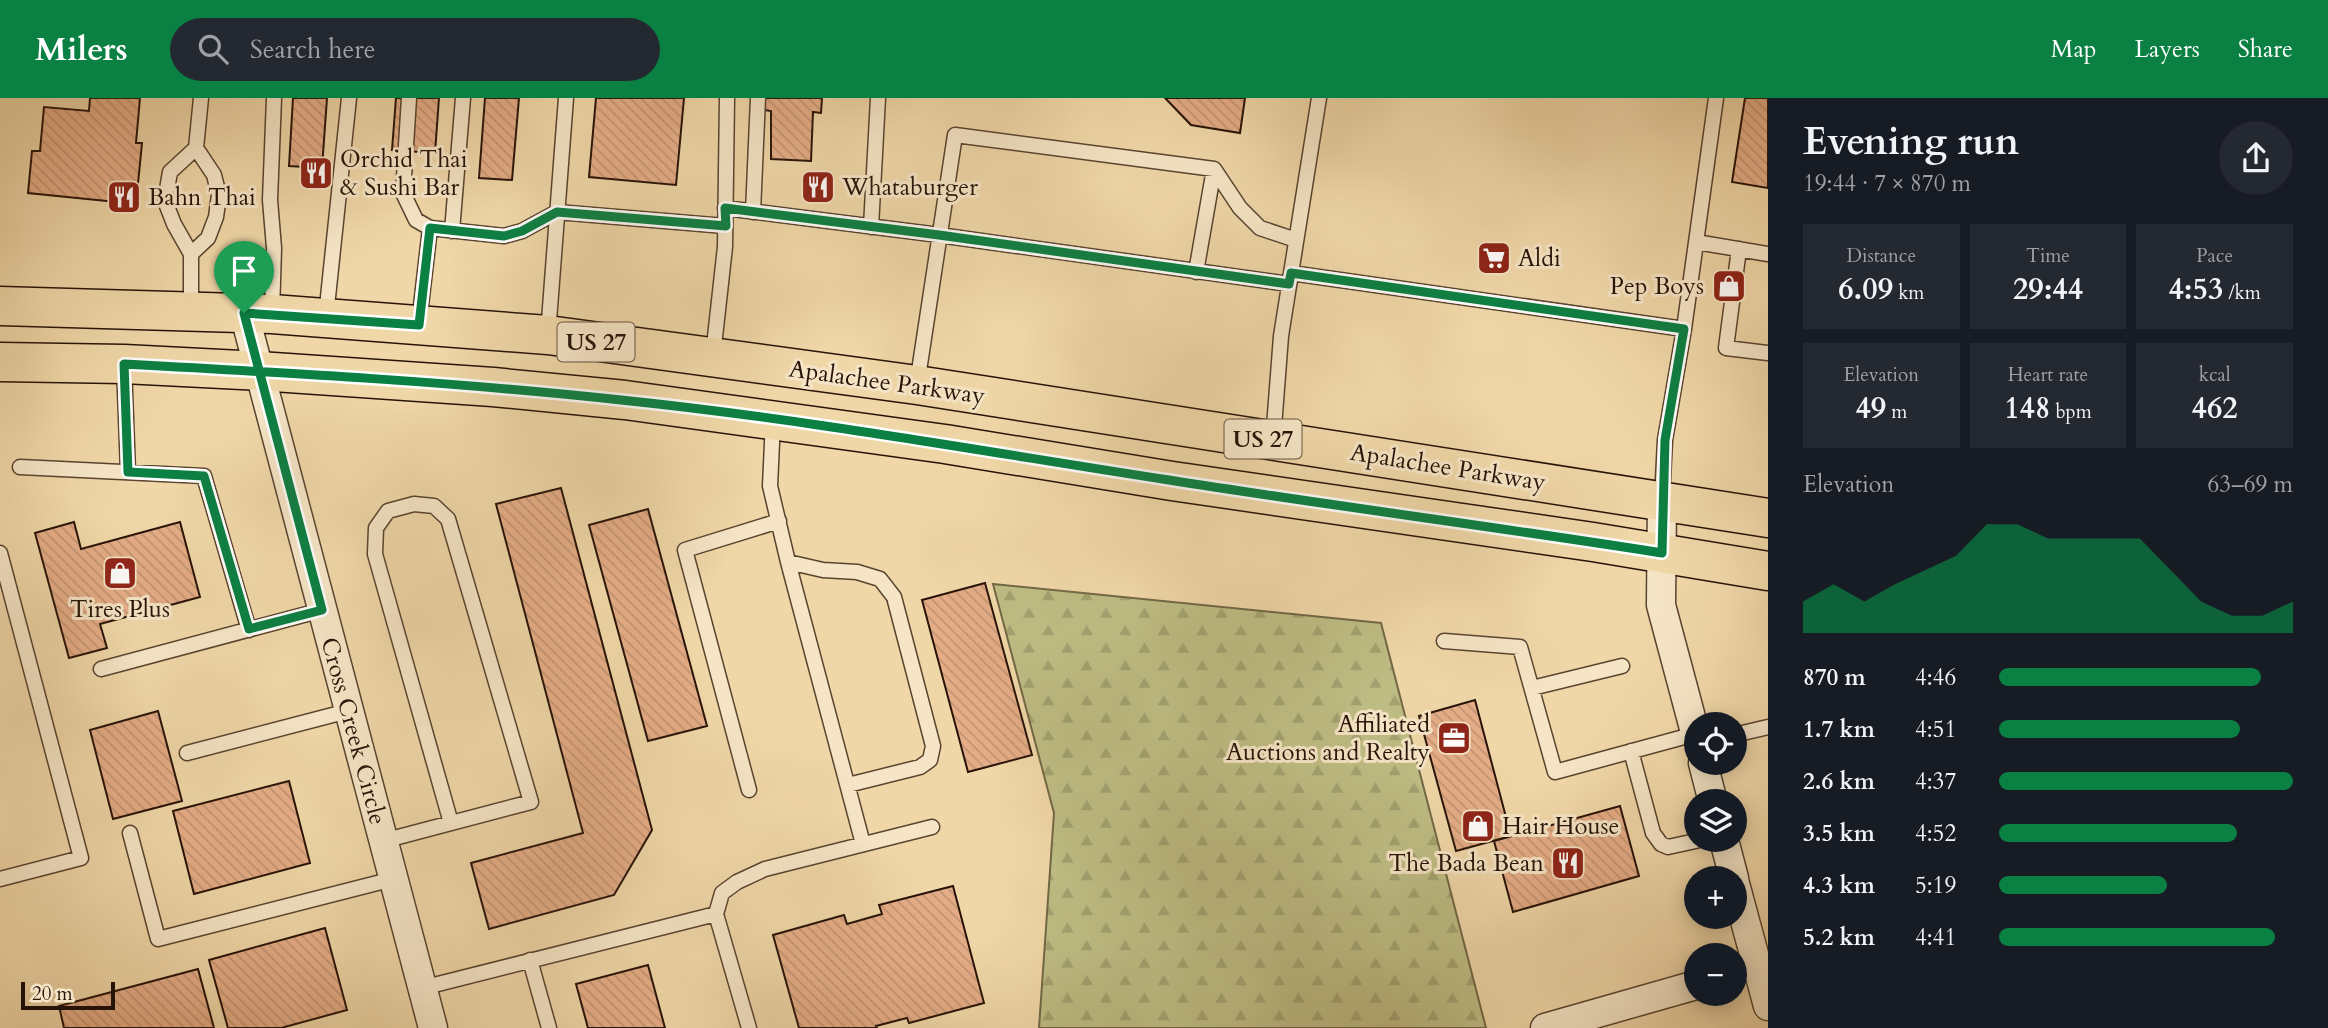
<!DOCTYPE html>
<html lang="en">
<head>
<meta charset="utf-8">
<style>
	body { margin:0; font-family:Cardo,serif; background:#242831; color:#f1f3f6; height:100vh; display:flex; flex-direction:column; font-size:26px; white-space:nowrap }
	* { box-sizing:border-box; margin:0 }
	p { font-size:23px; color:#9ea1a6 }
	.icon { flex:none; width:38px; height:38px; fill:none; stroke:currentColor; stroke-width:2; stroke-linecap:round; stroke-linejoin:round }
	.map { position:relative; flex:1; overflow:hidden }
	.sheet { display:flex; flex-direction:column; background:#171b24; width:560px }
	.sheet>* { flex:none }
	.fabs { position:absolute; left:1684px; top:614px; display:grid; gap:14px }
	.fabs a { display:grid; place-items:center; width:63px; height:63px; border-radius:50%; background:#171b24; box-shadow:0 4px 18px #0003; font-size:35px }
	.scale { position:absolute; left:21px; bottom:18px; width:94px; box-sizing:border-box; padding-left:7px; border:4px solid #271308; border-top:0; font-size:19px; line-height:24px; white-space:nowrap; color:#271308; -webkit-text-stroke:5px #f5e5c6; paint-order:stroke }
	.pin { position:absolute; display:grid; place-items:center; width:60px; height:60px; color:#fff; margin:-72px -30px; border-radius:50% 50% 50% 0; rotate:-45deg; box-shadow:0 0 7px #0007 }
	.pin .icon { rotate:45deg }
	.round { display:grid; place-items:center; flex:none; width:74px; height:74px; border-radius:37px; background:#242831 }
	.head { display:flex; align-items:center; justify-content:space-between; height:119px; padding:0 35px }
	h1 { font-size:38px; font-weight:700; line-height:52px }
	.metrics { display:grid; grid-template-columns:repeat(3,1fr); gap:10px; height:119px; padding:7px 35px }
	.metrics div { display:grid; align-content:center; border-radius:0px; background:#242831; text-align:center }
	.metrics b { font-size:30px; font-weight:700 }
	.metrics small { font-size:19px; font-weight:400 }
	.metrics p { font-size:19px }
	.chart { height:196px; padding:14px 35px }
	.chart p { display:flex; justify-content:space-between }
	.chart svg { width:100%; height:126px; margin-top:7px; fill:#0b8043; opacity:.7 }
	ul { padding:0 35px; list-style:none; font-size:23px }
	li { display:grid; grid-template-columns:112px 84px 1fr; align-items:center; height:52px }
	li i { height:18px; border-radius:9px; background:#0b8043 }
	header { display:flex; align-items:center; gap:42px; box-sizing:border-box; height:98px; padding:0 35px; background:#0b8043; color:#fff }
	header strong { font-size:33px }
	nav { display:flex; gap:38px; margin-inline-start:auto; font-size:24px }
	.search { width:490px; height:63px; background:#242831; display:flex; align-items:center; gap:18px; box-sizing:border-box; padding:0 24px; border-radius:38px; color:#9ea1a6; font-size:26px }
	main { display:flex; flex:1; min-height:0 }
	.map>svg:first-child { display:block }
</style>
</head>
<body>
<header>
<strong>Milers</strong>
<div class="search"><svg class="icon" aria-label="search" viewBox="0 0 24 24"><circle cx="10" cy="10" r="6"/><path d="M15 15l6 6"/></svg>Search here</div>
<nav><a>Map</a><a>Layers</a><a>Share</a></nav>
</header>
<main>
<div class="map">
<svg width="1768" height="930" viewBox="0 0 1768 930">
	<defs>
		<pattern id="forest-firs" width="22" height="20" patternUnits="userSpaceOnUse" patternTransform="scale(1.75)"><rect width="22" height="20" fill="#bebd84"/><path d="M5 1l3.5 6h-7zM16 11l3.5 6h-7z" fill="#a3a270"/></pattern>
		<pattern id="building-back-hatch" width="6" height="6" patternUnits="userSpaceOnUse" patternTransform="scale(1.75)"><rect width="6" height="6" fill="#e5ad87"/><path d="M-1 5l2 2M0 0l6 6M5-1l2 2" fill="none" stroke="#c49473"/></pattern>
	</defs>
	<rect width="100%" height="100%" fill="#f0d7a8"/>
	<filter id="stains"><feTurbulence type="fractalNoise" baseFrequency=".00286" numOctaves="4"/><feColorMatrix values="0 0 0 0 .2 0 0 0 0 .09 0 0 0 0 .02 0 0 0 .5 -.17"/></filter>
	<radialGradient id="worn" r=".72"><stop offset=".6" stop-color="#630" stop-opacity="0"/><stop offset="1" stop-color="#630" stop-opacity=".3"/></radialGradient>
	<path fill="url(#forest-firs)" stroke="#726846" stroke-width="2" d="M993,486L1381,525L1486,930H1039L1054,715Z"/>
	<path fill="url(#building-back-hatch)" stroke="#271308" stroke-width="2" d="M90,0H140L136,45H142L136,106L28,95L32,53H40L44,9L89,13Z
		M293,0H327L322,70L289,68Z
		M396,0H439L435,55L392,52Z
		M485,0H519L512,82L479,80Z
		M596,0H684L676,87L589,79Z
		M765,0H822L821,15L813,14L811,63L771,61V13L764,12Z
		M1165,0H1245L1240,35L1191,27Z
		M1745,0H1768V90L1732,84Z
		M561,390L652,732L614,797L489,831L471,765L583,735L496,406Z
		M648,411L707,628L648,643L589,427Z
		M74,424L81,451L180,424L200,499L100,526L107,550L69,560L35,435Z
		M985,485L1032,657L968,674L922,502Z
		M1475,602L1511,738L1456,753L1419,618Z
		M158,613L182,703L113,721L90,632Z
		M289,683L310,765L194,796L173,713Z
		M1620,708L1639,778L1513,814L1494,743Z
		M953,788L984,905L909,925L907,920L876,928L877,930H799L773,837L844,817L847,826L882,816L879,807Z
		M325,830L347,912L281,930H228L209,862Z
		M648,867L665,930H588L576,886Z
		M198,871L214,930H64L59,908Z"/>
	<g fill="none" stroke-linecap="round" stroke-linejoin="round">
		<g stroke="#594430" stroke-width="17">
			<path id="lane" d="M409,0L403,95L416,122L430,130L504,138L522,133L557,114L725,128
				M725,110L939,137L1289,186
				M753,114L758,0
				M871,129L878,0
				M452,133L463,0
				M1696,144L1768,156
				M1739,151L1726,250L1768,255
				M191,156L208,140L216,119L219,97L214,77L196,50L201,0
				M1196,174L1214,71
				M1291,175L1684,231
				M191,211V156L174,126L165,103L170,74L196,50
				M272,215L274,150L270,102L274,0
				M326,218L349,0
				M419,225L430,130
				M548,236L566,0
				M713,257L725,149L727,0
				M124,267L128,374
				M917,286L955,37L1214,71L1240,110L1260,130L1296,142
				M773,323L770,388L788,464L863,746
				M1273,342L1281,238L1319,0
				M20,369L204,378L249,532
				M1662,401L1665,342L1684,231L1716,0
				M0,455L81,760L0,781
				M788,464L823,472L857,474L880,481L894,499L933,648L930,662L920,669L848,687
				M1444,543L1520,549L1555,674L1695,636
				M101,571L322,512
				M1532,590L1622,568
				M1734,637L1768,629
				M1631,653L1653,735L1661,746L1668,749L1700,742
				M187,655L348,613
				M749,692L685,452L779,423
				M130,735L158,841L393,781
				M383,743L531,704L448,421L434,408L414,406L388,413L376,430L375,456L451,725
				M530,862L549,930
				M422,890L716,816
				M749,930L716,816L722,795L737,784L765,771L932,729"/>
		</g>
		<g stroke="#594430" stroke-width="31">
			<path id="street" d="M244,215L433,930
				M1662,403L1661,507L1696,638
				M1703,665L1713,704
				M1724,742L1734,780
				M1734,782L1768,908
				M1545,930L1696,887"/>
		</g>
		<g stroke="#271308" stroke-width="41">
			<path id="primary" d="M0,208L272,216L548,237L917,287L1768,420
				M0,264L124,266L259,273L493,289L625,302L945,346L1172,383L1593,444L1768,473"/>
		</g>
		<use href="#lane" stroke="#f5e5c6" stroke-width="14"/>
		<use href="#street" stroke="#f5e5c6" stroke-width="28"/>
		<use href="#primary" stroke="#f0d7a8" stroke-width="38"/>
	</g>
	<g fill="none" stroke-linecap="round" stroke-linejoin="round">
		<g stroke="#fff" stroke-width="14">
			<path id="route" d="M244,215L322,512L249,531L204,378L128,374L124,266C290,275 456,284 621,302C805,321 987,354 1169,382C1333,408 1498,429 1662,455L1665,342L1684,231L1291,175L1289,186L939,137L725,110L726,128L557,114L522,133L504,138L430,130L419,227L244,215"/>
		</g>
		<use href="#route" stroke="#0b8043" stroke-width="9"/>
	</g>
	<defs>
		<g id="restaurant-square" transform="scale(1.75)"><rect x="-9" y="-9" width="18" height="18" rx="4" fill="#8f2418" stroke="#f5e5c6"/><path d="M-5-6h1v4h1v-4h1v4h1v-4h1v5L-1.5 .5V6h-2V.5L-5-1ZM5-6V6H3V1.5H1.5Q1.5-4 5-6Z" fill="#fff"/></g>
		<g id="supermarket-square" transform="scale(1.75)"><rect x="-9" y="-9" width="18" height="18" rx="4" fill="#8f2418" stroke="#f5e5c6"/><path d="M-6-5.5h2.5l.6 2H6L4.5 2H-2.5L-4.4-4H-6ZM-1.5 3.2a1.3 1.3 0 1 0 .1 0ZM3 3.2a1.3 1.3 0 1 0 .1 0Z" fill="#fff"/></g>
		<g id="shop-square" transform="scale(1.75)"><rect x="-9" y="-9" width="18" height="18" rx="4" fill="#8f2418" stroke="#f5e5c6"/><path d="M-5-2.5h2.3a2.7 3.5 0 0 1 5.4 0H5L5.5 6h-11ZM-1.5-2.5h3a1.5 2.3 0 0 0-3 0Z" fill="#fff"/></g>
		<g id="office-square" transform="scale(1.75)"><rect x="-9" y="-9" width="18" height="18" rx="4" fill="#8f2418" stroke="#f5e5c6"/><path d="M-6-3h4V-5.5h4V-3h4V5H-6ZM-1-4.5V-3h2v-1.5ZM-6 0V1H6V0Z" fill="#fff"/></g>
	</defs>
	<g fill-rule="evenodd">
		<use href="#restaurant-square" x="316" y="75"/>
		<use href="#restaurant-square" x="818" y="89"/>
		<use href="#restaurant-square" x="124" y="99"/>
		<use href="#supermarket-square" x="1494" y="160"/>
		<use href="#shop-square" x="1729" y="188"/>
		<use href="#shop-square" x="120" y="475"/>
		<use href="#office-square" x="1454" y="640"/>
		<use href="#shop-square" x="1478" y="728"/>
		<use href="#restaurant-square" x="1568" y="765"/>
	</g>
	<g text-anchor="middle" stroke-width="6" stroke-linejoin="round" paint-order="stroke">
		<g fill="#f5e5c6" stroke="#655241" stroke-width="2">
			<rect x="557.5" y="224.5" width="77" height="39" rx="5"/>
			<rect x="1224.5" y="321.5" width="77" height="39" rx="5"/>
		</g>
		<g font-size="23" font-weight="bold" fill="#271308">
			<text x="596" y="252">US 27</text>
			<text x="1263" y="349">US 27</text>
		</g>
		<g font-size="24" fill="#271308" stroke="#f5e5c6" text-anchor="start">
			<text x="340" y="69">Orchid Thai<tspan x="340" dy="28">&amp; Sushi Bar</tspan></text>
			<text x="842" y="97">Whataburger</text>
			<text x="148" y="107">Bahn Thai</text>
			<text x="1518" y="168">Aldi</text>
			<text x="1704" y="196" text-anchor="end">Pep Boys</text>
			<text x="120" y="519" text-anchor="middle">Tires Plus</text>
			<text x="1430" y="634" text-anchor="end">Affiliated<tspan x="1430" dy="28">Auctions and Realty</tspan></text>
			<text x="1502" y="736">Hair House</text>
			<text x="1544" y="773" text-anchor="end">The Bada Bean</text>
		</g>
		<g font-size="24" fill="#271308" stroke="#f5e5c6">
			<text transform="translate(887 284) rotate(8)" y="8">Apalachee Parkway</text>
			<text transform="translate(1448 369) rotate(9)" y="8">Apalachee Parkway</text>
			<text transform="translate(354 633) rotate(75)" y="8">Cross Creek Circle</text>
		</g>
	</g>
	<rect width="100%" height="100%" filter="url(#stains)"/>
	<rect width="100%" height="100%" fill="url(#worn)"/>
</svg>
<div class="fabs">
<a><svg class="icon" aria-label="locate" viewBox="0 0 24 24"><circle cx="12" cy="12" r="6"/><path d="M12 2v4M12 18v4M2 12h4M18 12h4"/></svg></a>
<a><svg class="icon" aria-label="layers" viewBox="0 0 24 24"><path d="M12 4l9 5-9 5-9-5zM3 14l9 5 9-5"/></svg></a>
<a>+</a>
<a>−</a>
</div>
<div class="scale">20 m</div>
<div class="pin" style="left:244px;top:215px;background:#1e9e55"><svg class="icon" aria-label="arrive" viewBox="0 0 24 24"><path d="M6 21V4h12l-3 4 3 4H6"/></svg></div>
</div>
<section class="sheet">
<div class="head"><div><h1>Evening run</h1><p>19:44 · 7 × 870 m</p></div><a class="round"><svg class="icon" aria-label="share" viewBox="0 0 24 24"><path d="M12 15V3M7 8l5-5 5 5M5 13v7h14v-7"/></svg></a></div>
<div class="metrics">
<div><p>Distance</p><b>6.09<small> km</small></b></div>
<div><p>Time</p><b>29:44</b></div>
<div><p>Pace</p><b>4:53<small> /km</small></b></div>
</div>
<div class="metrics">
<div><p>Elevation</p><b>49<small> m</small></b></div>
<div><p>Heart rate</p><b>148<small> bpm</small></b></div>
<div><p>kcal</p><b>462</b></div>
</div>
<div class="chart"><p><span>Elevation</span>63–69 m</p>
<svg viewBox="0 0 160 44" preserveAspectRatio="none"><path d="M0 44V33L10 27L20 33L30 27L40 22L50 17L60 6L70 6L80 11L90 11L100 11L110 11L120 22L130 33L140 38L150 38L160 33V44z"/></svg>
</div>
<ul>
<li><b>870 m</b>4:46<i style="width:89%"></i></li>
<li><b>1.7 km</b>4:51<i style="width:82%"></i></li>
<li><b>2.6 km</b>4:37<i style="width:100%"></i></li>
<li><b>3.5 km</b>4:52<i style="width:81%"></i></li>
<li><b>4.3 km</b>5:19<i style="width:57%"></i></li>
<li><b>5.2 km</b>4:41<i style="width:94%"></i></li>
</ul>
</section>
</main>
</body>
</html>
